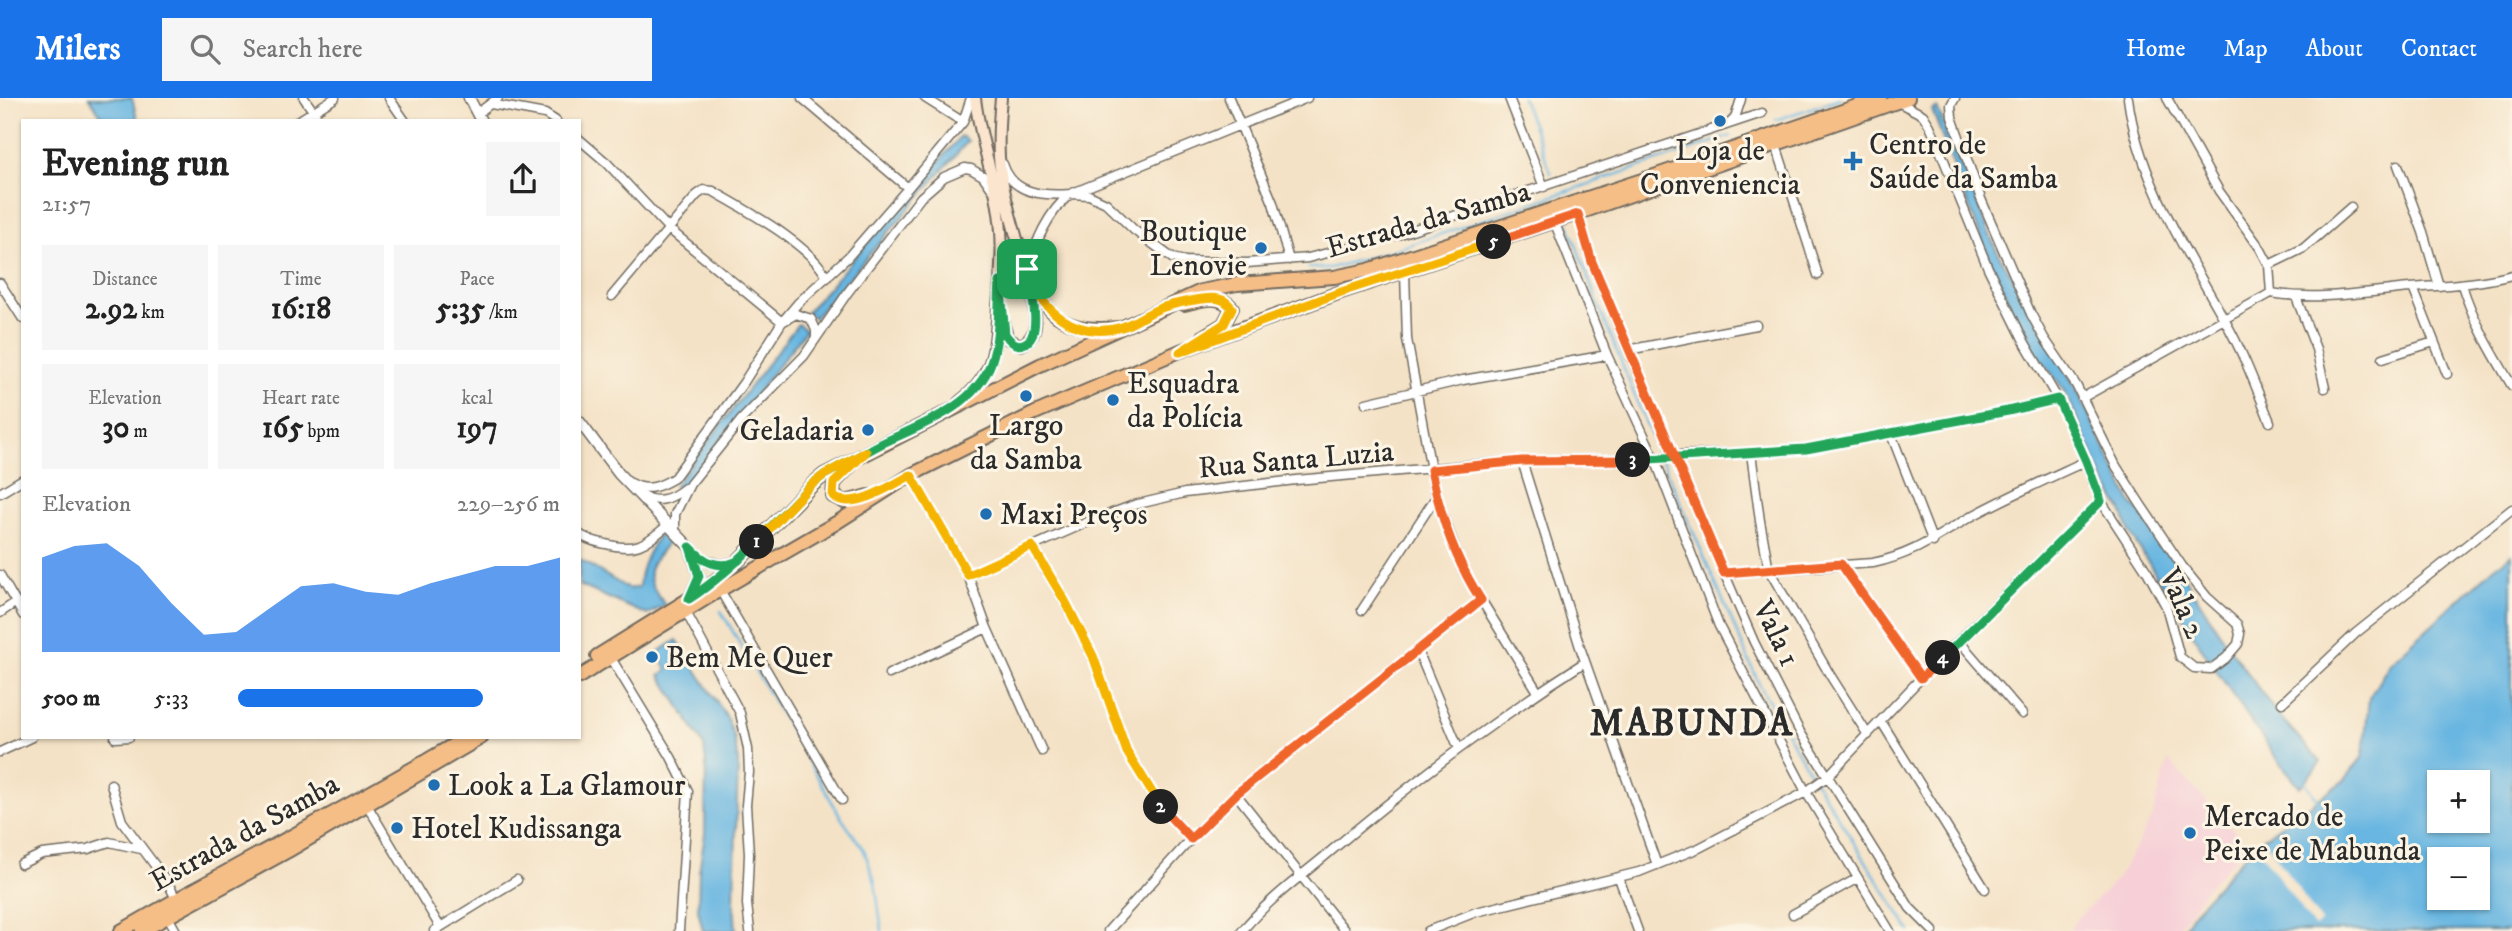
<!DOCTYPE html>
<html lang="en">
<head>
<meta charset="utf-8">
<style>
	body { margin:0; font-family:"IM FELL DW Pica",serif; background:#f6f6f6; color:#222; height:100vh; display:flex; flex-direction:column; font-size:26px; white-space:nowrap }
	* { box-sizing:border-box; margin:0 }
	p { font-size:23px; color:#767676 }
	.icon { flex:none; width:38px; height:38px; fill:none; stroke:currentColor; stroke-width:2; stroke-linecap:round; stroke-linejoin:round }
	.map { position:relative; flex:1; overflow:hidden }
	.panel { position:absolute; left:21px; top:21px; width:560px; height:620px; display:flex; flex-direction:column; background:#fff; border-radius:0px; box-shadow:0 2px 5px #0004 }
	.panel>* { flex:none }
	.tools { position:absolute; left:2427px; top:672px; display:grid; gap:14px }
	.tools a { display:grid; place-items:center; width:63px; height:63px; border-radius:0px; background:#fff; box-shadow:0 2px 5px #0004; font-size:35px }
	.pin { position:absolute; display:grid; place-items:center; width:60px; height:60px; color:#fff; margin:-30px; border-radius:14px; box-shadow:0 4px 10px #0006 }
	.km { position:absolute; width:35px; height:35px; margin:-18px; border-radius:50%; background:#222; color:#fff; font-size:19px; line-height:35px; text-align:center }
	.round { display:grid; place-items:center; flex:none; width:74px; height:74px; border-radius:0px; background:#f6f6f6 }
	.headline { display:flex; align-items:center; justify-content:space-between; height:119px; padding:0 21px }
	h1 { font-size:38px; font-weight:700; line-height:52px }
	.metrics { display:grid; grid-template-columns:repeat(3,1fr); gap:10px; height:119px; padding:7px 21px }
	.metrics div { display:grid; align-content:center; border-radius:0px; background:#f6f6f6; text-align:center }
	.metrics b { font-size:30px; font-weight:700 }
	.metrics small { font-size:19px; font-weight:400 }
	.metrics p { font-size:19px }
	.chart { height:196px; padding:14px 21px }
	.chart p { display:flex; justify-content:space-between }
	.chart svg { width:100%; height:126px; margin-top:7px; fill:#1a73e8; opacity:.7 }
	ul { padding:0 21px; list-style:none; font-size:23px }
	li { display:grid; grid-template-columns:112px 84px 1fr; align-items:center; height:52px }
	li i { height:18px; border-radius:9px; background:#1a73e8 }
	header { display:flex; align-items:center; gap:42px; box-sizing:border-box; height:98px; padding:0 35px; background:#1a73e8; color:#fff }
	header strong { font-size:33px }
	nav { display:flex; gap:38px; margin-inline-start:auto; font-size:24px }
	.search { width:490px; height:63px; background:#f6f6f6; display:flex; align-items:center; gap:18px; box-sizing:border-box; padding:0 24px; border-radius:0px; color:#767676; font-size:26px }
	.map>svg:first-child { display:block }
</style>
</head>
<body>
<header>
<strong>Milers</strong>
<div class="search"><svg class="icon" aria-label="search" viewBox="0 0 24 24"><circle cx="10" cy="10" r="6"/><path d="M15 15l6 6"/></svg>Search here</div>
<nav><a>Home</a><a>Map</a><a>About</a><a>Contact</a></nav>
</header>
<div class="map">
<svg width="2512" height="833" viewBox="0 0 2512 833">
	<rect width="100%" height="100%" fill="#fcf5e5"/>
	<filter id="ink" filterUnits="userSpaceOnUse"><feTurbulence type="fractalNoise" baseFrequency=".0143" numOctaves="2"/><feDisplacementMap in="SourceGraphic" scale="14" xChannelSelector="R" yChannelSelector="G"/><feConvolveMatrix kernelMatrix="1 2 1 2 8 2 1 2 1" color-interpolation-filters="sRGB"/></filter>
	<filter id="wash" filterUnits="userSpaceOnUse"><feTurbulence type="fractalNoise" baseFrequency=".00686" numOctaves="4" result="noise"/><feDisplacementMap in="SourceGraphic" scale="28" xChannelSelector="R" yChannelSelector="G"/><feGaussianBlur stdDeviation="1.57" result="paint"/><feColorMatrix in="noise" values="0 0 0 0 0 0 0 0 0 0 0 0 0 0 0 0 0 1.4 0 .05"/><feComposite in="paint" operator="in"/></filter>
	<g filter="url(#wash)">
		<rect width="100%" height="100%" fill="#f4e2c6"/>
		<path fill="#f6cfd7" d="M2168,662L2248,748L2209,787L2176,833H2069L2073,825L2117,781L2151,722Z"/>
		<path fill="#67b6e1" stroke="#497086" stroke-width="2" fill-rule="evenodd" d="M89,0H132L138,23H105Z
			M1937,10L1998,156L2015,183L2074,287L2132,406L2149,424L2228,548L2274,612L2321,664L2300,689L2275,658L2209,562L2130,435L2122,413L2104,382L2065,293L2031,248L2018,223L1989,160L1932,12Z
			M961,38L968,43L814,220L807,214Z
			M798,226L806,232L681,393L674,388Z
			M662,432L671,440C647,471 641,475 665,507L647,517L579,487V461L629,491L639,489C640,467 650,451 662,432Z
			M2512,457V833H2183L2192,816L2255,746L2344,683L2363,658L2369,600L2390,565L2495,469ZM2440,684H2478V723H2440ZM2440,761H2478V800H2440Z
			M677,542L726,618L734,638L738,664L734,804L736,833H703L698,812L699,773L705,736L706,664L704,648L660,577L667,572L658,554Z"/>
		<path fill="#f4e2c6" d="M2264,741L2321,824L2314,829L2255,746Z"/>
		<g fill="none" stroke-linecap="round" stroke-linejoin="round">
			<path stroke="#67b6e1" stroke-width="2.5" d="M1522,0L1551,75
				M1776,22L1840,0
				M1568,125L1596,201L1640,311L1760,588L1810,675L1910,833
				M1308,170H1330L1385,155L1731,38
				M721,513L842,721L864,752L875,784L882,833
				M2303,681L2318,702"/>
		</g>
	</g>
	<g filter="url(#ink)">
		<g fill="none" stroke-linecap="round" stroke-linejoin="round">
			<g stroke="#716b61" stroke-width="11">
				<path id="minor" d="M304,0L320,23
					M389,0L405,23
					M802,0L908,90
					M925,0L963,24
					M1229,0L1273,105L1289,162
					M1509,0L1544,89
					M2128,0C2138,80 2186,152 2224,221C2243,254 2256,289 2270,324
					M2167,0L2219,93L2260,150L2269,167L2271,195
					M1898,4L1923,17L1930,28L1988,170L2025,245L2067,317L2101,403L2148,475L2166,508L2180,559L2194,570L2211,571L2226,560L2238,546L2240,536L2237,526L2207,499L2182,468L2141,407L2116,368L2076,287L2044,240L2031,216L1981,101L1952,19L1951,7L1955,0
					M491,6L545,16L556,23
					M478,15L498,0
					M298,23L335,0
					M1729,26L1735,20L1741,1
					M579,41L607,65L669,131L782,224L796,216L811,221L816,232V239
					M1776,47L1818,177
					M1003,66C1012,96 1043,98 1070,96L1307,0
					M2398,67L2423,134L2439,188
					M1070,96L1089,97L1106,105L1134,132L1172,160L1185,163L1247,165L1308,160L1397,137L1762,15
					M1578,115L1592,164L1628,252L1754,544L1800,634L1910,810L1933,833
					M1554,123L1607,257L1655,361L1719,528L1806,694L1890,833
					M2269,167L2304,150L2351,109
					M1027,171C1037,142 1047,116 1070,96
					M1405,174L1407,241L1436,399L1464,474L1538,594
					M0,185L23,221
					M2462,187C2473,223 2493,256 2512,288
					M2413,190L2447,276
					M612,198L697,97L704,92L713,93C745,112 811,146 827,180
					M2296,199L2316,251L2325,290
					M1628,252L1756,227
					M2383,260L2434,244
					M2082,300L2271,195C2317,203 2364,194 2410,190C2445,187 2478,186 2512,177
					M1366,305L1463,282L1607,257
					M1891,336L1933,444
					M1751,355L1760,423L1769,472L1830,577L1868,637
					M1522,363L1580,549L1657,767
					M911,377L968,477L987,530L1042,653
					M631,385C647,394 659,389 674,380L744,284L782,224L798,205L848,159L908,90L963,24L971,0
					M0,395L23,381
					M640,396C657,407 671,401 685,390
					M675,435V416L690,386L742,321L804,258L848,194L921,99L944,79L965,70L971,71L983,78L992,91
					M579,436C587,442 596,444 606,446C636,454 644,447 667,428
					M1032,448L1064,503L1093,558L1127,654L1162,710L1191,741
					M1841,466L1921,580
					M1724,475L1873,465C1911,457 1933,441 1965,422C2004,400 2045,382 2086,363
					M0,477L23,517
					M968,477L1088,424L1134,407L1185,395L1296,382L1469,367L1522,363L1655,361L1675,357L1751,355L1806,351L2008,313L2058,301
					M720,492L842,702
					M1362,512L1436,399
					M686,514L740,615L748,651L749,674L746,707L749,756L747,806L750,833
					M0,515L16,504
					M1960,544L2022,616
					M1418,553L1459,651
					M611,560L671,659L688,693L679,833
					M889,576L987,530
					M2282,605L2356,535L2512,411
					M1881,623L1985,791
					M115,640L129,639
					M0,654L32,639
					M111,686L122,723L168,785L176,801
					M1236,696L1345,833
					M367,707L440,829
					M21,766L42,756L88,751L109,744L141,751
					M1619,780L1638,833
					M1793,816L1858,780
					M168,819L176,833
					M434,833L517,782
					M1108,833L1191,741L1236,696L1481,502
					M1242,833C1266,804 1296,782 1325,758C1407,688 1494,622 1585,564
					M1428,833L1476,814L1639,774L1699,750L1806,694L1828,678L1921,580L2101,403"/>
			</g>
			<g stroke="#716b61" stroke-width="13">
				<path id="tertiary" d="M469,0L481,23
					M579,323L619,376L699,459C711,465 722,470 735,464
					M689,501L699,478L691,453"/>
			</g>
			<g stroke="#716b61" stroke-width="14">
				<path id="secondary" d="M1001,0C999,20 998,39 999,59C1001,91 1022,164 1036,193C1041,203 1048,211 1056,218C1074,231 1097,231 1118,229
					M1002,221L1008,241L1021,247C1043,237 1034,210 1031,191
					M959,304C995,277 995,250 998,208C1000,184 1003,158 1001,133C998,88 980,45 975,0"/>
			</g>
			<g stroke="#716b61" stroke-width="16">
				<path id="primary" d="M1184,206C1201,202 1219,195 1232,210L1224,226L1204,238
					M850,368L834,385L833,398L845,404L869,398
					M597,558L708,489L738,463L812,387L824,377L1040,267L1201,193L1237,186L1334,179L1368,172L1654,78L1880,0
					M579,579L720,492L836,425L911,377L1035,315L1180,253L1341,194L1568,119L1908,0
					M121,833C235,766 353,708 466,639
					M142,833L288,753L482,639"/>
			</g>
			<use href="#minor" stroke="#fff" stroke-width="8"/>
			<use href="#tertiary" stroke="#fff" stroke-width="10"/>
			<use href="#secondary" stroke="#fbe5cf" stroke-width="10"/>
			<use href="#primary" stroke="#f6be87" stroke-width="12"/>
		</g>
	</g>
	<g fill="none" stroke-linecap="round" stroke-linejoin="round" filter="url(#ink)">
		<g stroke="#fff" stroke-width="14">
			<path id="split-1" d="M757,444C736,465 715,484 689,501L699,478L690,449C704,464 718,472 738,463L811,387L824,377C843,367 862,356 881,346C920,327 975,309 991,265C1000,240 998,211 1000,184L1005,236C1009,242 1015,249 1023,246C1045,240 1030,187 1027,171"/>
		</g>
		<g stroke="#fff" stroke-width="14">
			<path id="split-2" d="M757,444L811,387L824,377L866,354L834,385L833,398C851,414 893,387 911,377L968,477L1032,448L1065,503L1093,558L1127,654L1161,709"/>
		</g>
		<g stroke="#fff" stroke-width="14">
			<path id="split-3" d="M1161,709L1191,741L1236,696L1481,502C1455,462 1440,418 1431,372L1522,363L1633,362"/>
		</g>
		<g stroke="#fff" stroke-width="14">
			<path id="split-4" d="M1633,362L1806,351L2008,313L2058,301L2086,363L2101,403L1943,560"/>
		</g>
		<g stroke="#fff" stroke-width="14">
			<path id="split-5" d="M1494,144L1578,116L1592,164L1724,475L1841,466L1921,580L1943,560"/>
		</g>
		<g stroke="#fff" stroke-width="14">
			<path id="split-6" d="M1027,171C1040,212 1075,243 1122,229C1135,225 1147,215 1161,210C1173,206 1207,198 1219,201C1225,202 1228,205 1232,210L1224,226L1180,254L1341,194L1494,144"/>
		</g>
		<use href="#split-1" stroke="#22a559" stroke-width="9"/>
		<use href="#split-2" stroke="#f5b400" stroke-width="9"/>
		<use href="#split-3" stroke="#f0652b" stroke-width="9"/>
		<use href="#split-4" stroke="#22a559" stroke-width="9"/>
		<use href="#split-5" stroke="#f0652b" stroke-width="9"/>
		<use href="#split-6" stroke="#f5b400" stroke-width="9"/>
	</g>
	<g fill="#1f6fb2" stroke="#fcf5e5" stroke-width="2.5">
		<circle cx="1720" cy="23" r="7"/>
		<path d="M1849.5 52.5h7v7h7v7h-7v7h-7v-7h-7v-7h7z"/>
		<circle cx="1261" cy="150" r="7"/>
		<circle cx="1026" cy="298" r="7"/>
		<circle cx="1113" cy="302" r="7"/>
		<circle cx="868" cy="332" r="7"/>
		<circle cx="986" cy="416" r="7"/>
		<circle cx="652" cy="559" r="7"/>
		<circle cx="434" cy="687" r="7"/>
		<circle cx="397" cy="730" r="7"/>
		<circle cx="2190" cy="735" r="7"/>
	</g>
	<g text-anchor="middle" stroke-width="6" stroke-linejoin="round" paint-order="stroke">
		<g font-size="30" fill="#2b2b2b" stroke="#fcf5e5" text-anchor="start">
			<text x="1869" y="56">Centro de<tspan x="1869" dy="34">Saúde da Samba</tspan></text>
			<text x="1720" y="62" text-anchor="middle">Loja de<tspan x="1720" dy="34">Conveniencia</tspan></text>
			<text x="1247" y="143" text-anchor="end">Boutique<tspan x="1247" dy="34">Lenovie</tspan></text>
			<text x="1127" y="295">Esquadra<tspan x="1127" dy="34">da Polícia</tspan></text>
			<text x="1026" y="337" text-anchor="middle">Largo<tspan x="1026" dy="34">da Samba</tspan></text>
			<text x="854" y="342" text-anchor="end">Geladaria</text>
			<text x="1000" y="426">Maxi Preços</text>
			<text x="666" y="569">Bem Me Quer</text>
			<text x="448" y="697">Look a La Glamour</text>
			<text x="2204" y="728">Mercado de<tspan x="2204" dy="34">Peixe de Mabunda</tspan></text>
			<text x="411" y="740">Hotel Kudissanga</text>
		</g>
		<g font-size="30" fill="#2b2b2b" stroke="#fcf5e5">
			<text transform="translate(1428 121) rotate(-16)" y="10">Estrada da Samba</text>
			<text transform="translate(1296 361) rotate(-5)" y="10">Rua Santa Luzia</text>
			<text transform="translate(2183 505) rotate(67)" y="10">Vala 2</text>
			<text transform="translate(1777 535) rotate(64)" y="10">Vala 1</text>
			<text transform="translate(244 734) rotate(-29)" y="10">Estrada da Samba</text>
		</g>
		<g font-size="37" font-weight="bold" letter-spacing="2" fill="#2b2b2b" stroke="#fcf5e5">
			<text x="1692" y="637">MABUNDA</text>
		</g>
	</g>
</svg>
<div class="tools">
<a>+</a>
<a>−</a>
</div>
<div class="pin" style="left:1027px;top:171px;background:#1e9e55"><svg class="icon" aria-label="arrive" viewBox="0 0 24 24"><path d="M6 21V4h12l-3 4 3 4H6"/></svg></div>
<b class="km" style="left:757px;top:444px">1</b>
<b class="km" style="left:1161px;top:709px">2</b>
<b class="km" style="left:1633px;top:362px">3</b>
<b class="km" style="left:1943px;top:560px">4</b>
<b class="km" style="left:1494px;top:144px">5</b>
<section class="panel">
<div class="headline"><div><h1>Evening run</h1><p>21:57</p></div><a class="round"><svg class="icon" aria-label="share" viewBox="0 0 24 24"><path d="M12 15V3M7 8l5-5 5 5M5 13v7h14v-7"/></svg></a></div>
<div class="metrics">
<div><p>Distance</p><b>2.92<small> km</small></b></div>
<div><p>Time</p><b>16:18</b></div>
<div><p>Pace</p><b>5:35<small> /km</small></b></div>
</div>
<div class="metrics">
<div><p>Elevation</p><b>30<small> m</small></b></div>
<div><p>Heart rate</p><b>165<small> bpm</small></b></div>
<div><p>kcal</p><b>197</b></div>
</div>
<div class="chart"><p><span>Elevation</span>229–256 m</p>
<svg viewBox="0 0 160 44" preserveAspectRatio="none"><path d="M0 44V11L10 7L20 6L30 14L40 27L50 38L60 37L70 29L80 21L90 20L100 23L110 24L120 20L130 17L140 14L150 14L160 11V44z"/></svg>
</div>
<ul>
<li><b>500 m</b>5:33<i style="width:76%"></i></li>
</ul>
</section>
</div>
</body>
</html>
